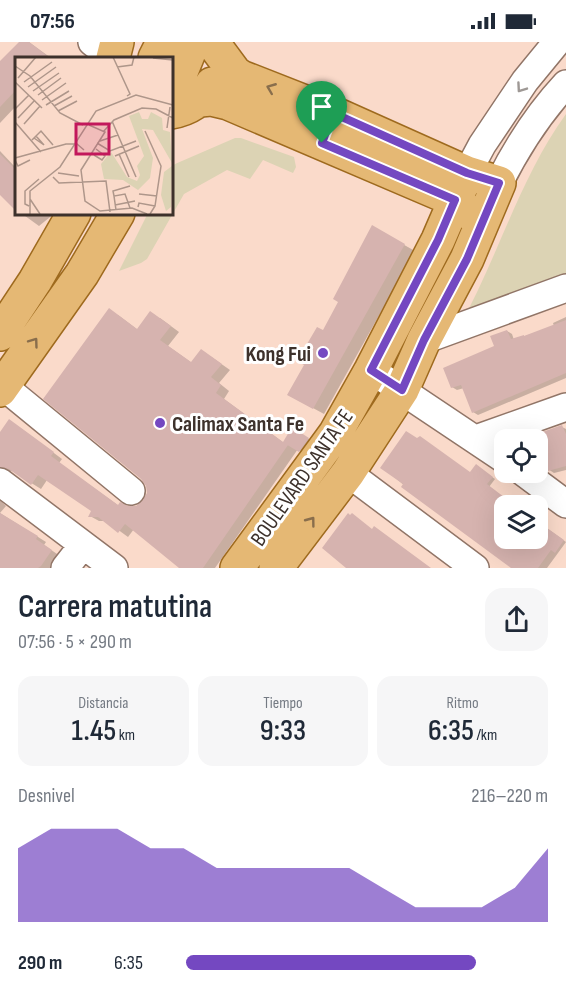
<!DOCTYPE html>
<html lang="es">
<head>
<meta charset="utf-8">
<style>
	body { margin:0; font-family:"Sofia Sans Condensed",sans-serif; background:#f6f6f7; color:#1f2937; height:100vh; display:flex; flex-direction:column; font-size:22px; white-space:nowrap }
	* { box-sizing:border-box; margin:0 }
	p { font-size:20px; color:#747a83 }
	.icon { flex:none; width:33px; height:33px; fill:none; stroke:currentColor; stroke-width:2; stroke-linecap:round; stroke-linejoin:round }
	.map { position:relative; height:526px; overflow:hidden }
	.side { display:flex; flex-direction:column; background:#fff; flex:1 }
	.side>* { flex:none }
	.tools { position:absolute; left:494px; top:387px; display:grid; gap:12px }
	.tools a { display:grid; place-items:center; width:54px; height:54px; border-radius:12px; background:#fff; box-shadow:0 6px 24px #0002; font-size:30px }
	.pin { position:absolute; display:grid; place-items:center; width:51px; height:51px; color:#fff; margin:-62px -26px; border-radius:50% 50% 50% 0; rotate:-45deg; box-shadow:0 0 6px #0007 }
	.pin .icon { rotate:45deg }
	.round { display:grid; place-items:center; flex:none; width:63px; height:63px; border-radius:18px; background:#f6f6f7 }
	.overview { display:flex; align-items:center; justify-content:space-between; height:102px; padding:0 18px }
	h1 { font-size:33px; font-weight:600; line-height:45px }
	.figures { display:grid; grid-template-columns:repeat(3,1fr); gap:9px; height:102px; padding:6px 18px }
	.figures div { display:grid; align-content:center; border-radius:15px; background:#f6f6f7; text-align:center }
	.figures b { font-size:30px; font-weight:600 }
	.figures small { font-size:16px; font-weight:400 }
	.figures p { font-size:16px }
	.chart { height:168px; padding:12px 18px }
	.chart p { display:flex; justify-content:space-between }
	.chart svg { width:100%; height:108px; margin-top:6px; fill:#7448c1; opacity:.7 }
	ul { padding:0 18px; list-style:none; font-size:20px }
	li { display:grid; grid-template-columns:96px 72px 1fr; align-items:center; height:45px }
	li i { height:15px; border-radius:8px; background:#7448c1 }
	.status { display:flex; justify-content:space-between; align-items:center; height:42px; padding:0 30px; background:#fff; direction:ltr }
	.status svg { height:16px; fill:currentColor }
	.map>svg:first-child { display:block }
</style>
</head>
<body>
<div class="status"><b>07:56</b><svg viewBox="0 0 49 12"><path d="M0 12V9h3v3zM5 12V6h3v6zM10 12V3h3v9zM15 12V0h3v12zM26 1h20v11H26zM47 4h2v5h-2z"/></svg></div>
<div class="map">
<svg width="566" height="526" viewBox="0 0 566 526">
	<rect width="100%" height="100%" fill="#fadaca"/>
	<path fill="#dcd3b4" d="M566,72V242L459,285C498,216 519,137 566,72Z
		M235,96H241L294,115L296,125L293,131L263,118L250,137L227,128L184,152L147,217L141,221L119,229L148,171H171V126L175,122Z"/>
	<path fill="#0003" d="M21,0H29L51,16H16V64L0,81V21Z
		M0,109L16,126V167L0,151Z
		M21,171H55L39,184Z
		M372,185L415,209L324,372L289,353L340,259Z
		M118,273L138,288L160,276L179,290L168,304L192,321L210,314L230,328L219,341L229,349L224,357L284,401L292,387L317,402L309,414L298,407L215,526H182L134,487L128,495L106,479H99L90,474L93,469L47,438L41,447L12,429L0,433V393L19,385L62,417L59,421L119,464L136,465L145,459L148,451Z
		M566,275V336L478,373L473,370L464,346L457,348L452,345L496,305L507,289L512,292L514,298L554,284L553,281Z
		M562,385L566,387V428L554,431L545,425L537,406V398H533L532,395Z
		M382,425L471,432L479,426L495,437L489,445L515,464H504V496H537V479L566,500L547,526H513L434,468Z
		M0,458L6,464L0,471Z
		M0,471L46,500L44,503L60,514L52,526H0Z"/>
	<path fill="#d6b3af" d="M19,0H29L50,16H16V48L0,65V19Z
		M0,112L16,128V169L0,153Z
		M372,183L405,202L313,367L287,353L304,323L297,319L317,285L323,288L338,260L333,257Z
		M109,266L137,287L150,269L171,284L160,298L191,320L201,307L222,322L211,335L221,343L216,351L283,400L292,385L309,396L299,410L284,401L288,403L203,526H179L125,482L118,491L98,475H88L91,469L38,433L31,443L9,427L0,425V390L9,377L54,410L51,414L118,463L120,460L128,464H136L143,458L147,451L146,444L141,437L43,357Z
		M566,278V331L472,371L461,343L451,346L443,326L494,304L490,294L507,288L511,297L524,293V294Z
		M562,383L566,392V424L548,429L544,426L537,410V392Z
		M406,389L417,396L420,394L470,430L476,422L493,435L487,442L504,455V496H537V479L564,498L555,511L551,508L538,526H511L401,445L403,442L380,426Z
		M0,471L38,494L36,497L52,508L41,524L38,526H0Z
		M348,471L350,473L352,471L372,487L374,484L431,526H346L322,506Z"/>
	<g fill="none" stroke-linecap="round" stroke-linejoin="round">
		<g stroke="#917567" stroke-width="30">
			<path id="minor" d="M92,0L113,16
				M467,131L482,103L525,39L557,0
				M499,141C517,105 539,71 566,42
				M424,298L566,246
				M371,328L504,417
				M0,344H3L131,449
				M476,397L566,365
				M523,430L566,462
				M348,431L475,526
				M0,440L114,526
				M65,526L83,503"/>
		</g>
		<g stroke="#9e6a1e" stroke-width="36">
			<path id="major" d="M218,8L235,31L241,35L333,71L467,131L499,141L467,217L424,298L402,348L348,431L276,526
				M113,16L117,0
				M155,16L163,0
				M171,55L193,0
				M200,58L211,57L228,61L455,158L472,173
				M171,70C189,67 202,58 212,42
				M0,292L35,239L74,171
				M0,348L82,232L118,171
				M237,526L335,392L371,328L438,198L467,131"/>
		</g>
		<use href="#minor" stroke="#fff" stroke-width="27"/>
		<use href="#major" stroke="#e5b874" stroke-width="33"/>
	</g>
	<defs><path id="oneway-chevron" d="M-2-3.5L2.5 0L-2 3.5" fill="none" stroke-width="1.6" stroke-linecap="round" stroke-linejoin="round" transform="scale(1.5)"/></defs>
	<g stroke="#896e4c">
		<use href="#oneway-chevron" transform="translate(271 46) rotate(-158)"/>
		<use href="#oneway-chevron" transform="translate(34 300) rotate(-54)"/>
		<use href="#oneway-chevron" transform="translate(311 479) rotate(-53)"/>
	</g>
	<use stroke="#9e9895" href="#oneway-chevron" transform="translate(521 46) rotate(125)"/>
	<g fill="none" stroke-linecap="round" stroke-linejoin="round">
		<g stroke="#fff" stroke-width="12">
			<path id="route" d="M333,71L467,131L499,141L467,217L424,298L402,348L371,328L438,198L455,158L322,101Z"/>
		</g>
		<use href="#route" stroke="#7448c1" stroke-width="8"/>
	</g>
	<g fill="#7448c1" stroke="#fff" stroke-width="2">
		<circle cx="323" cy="311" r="6"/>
		<circle cx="160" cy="381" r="6"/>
	</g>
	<g text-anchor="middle" stroke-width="6" stroke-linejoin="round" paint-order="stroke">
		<g font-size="22" font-weight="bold" fill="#3d312b" stroke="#fff" text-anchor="end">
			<text x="311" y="319">Kong Fui</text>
			<text x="172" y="389" text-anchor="start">Calimax Santa Fe</text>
		</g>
		<g font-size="22" fill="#3d312b" stroke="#fff">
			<text transform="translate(301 435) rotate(-55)" y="8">BOULEVARD SANTA FE</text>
		</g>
	</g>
	<g transform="translate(15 15)">
		<rect width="158" height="158" fill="#fadaca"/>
		<path d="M124,55L127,62H133L136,55L147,61L148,73L155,75L157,106L138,73L127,72L138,101L135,121L123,133L108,123L89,122L86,107L96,95L112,120L122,124L125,118L122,109L129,99L114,59ZM157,109L156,150L151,154L146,138L149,115Z" fill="#dcd3b4"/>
		<path fill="none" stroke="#ae968a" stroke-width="1.5" d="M98,0L115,37L112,39M138,1L158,3M0,9L15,19L45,56L68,68M102,10L117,8L119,0M3,21L21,0M0,25L27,51M9,25L37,5M13,30L41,10M18,34L44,16M23,38L46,21M27,43L51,26M31,48L54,34M39,49L57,39M0,52L14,38M43,54L62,44M3,61L20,43M97,64L121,120M0,65L26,95M9,67L25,49M74,68L90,75L66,113L70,144L85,154L117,151L132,157M152,71L155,50M130,74L146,109L140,149L135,157M88,75L99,63L127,51L141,52L158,61M19,81L29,88L21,79M17,83L26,74L38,88M85,84L103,78M82,86L95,94L121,84M104,97L114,120M79,98L87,103L90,99L81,92M100,99L124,89M0,101L51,87H62L69,93M0,103L3,109L15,103M43,116L64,119M38,120L44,126L91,124L95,155M124,137L142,139M99,139L98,134L115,129M15,142L25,157M100,148L120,144M14,149L10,147V134L24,122M123,150L124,146L140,149M101,153L99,139L110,137L115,151M15,157V134L45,110L81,54L121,38L158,48"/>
		<path fill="#c2185b" fill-opacity="0.15" stroke="#c2185b" stroke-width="3" d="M61,67H94V97H61Z"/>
		<rect width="158" height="158" fill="none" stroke="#3d312b" stroke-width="3"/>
	</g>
</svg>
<div class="tools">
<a><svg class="icon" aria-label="locate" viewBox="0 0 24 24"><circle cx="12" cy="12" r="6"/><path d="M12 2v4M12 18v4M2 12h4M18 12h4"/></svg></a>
<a><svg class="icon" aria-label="layers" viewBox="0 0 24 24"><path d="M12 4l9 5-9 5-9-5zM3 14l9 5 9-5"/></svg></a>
</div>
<div class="pin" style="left:322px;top:101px;background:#1e9e55"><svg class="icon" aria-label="arrive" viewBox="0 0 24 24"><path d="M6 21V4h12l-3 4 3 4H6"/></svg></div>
</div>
<section class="side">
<div class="overview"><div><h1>Carrera matutina</h1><p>07:56 · 5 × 290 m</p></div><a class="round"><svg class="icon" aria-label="share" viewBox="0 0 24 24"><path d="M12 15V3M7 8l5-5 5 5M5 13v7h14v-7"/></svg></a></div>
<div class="figures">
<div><p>Distancia</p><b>1.45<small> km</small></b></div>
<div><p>Tiempo</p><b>9:33</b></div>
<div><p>Ritmo</p><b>6:35<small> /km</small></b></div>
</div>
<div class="chart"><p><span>Desnivel</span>216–220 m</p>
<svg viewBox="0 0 160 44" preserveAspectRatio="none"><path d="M0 44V14L10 6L20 6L30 6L40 14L50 14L60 22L70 22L80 22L90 22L100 22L110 30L120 38L130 38L140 38L150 30L160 14V44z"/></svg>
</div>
<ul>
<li><b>290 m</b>6:35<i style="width:80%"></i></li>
</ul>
</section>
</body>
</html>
